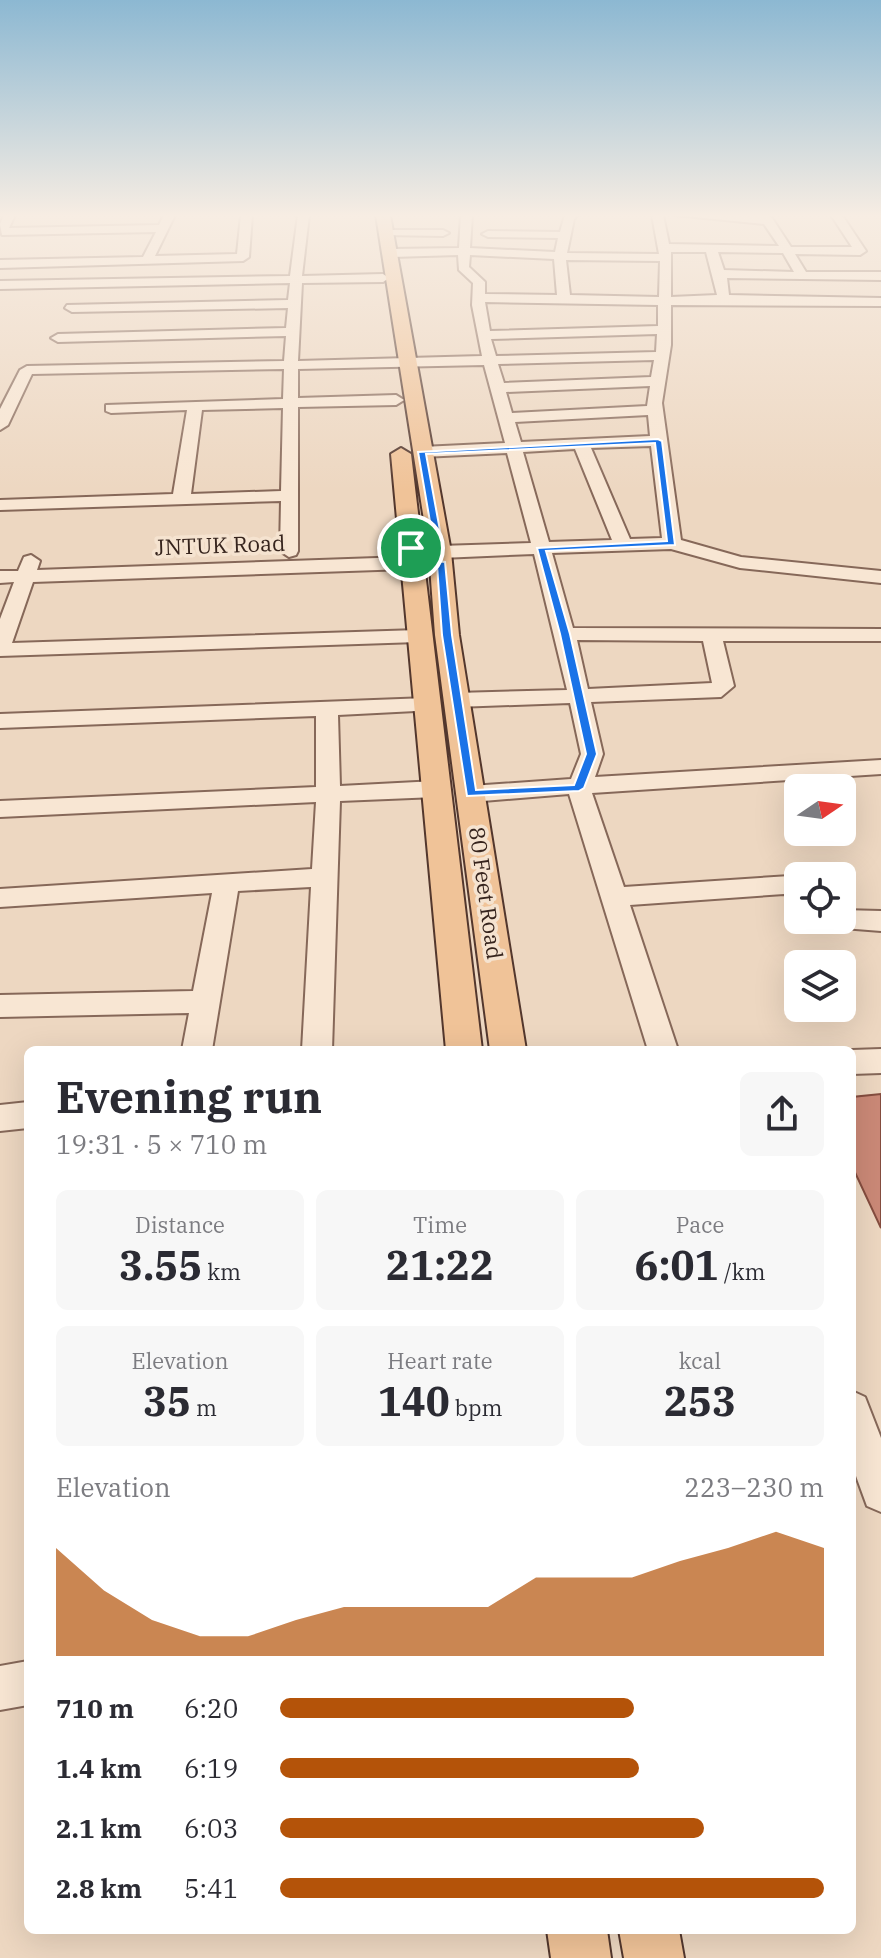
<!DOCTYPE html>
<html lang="en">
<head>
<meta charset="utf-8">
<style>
	body { margin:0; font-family:"IBM Plex Serif",serif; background:#f7f7f7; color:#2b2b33; height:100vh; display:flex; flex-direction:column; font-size:30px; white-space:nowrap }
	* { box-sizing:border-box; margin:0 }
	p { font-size:26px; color:#7c7c81 }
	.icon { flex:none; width:44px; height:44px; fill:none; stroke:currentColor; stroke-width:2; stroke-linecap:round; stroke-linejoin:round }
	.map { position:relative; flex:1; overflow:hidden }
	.drawer { position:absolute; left:24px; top:1046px; width:832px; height:888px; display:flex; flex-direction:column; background:#fff; border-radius:12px; box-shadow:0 8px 32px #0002 }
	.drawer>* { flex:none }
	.needle { width:52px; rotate:77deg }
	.controls { position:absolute; left:784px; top:774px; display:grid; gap:16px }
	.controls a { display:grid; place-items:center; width:72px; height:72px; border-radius:12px; background:#fff; box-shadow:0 8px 32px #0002; font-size:40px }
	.pin { position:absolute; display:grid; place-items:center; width:68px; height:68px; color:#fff; margin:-34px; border:4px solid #fff; border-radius:50%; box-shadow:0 2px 8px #0007 }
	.round { display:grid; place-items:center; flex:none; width:84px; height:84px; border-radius:12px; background:#f7f7f7 }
	.overview { display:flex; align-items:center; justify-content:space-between; height:136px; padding:0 32px }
	h1 { font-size:44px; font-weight:800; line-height:60px }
	.stats { display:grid; grid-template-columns:repeat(3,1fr); gap:12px; height:136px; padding:8px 32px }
	.stats div { display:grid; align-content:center; border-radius:12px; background:#f7f7f7; text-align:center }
	.stats b { font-size:40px; font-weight:800 }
	.stats small { font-size:22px; font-weight:400 }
	.stats p { font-size:22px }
	.chart { height:224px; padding:16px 32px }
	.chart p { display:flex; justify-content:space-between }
	.chart svg { width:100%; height:144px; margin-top:8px; fill:#b45309; opacity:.7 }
	ul { padding:0 32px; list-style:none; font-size:26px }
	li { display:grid; grid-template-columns:128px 96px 1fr; align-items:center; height:60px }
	li i { height:20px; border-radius:10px; background:#b45309 }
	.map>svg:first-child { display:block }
</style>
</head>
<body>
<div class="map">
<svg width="881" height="1958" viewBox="0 0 881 1958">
	<rect width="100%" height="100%" fill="#edd7c1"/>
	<path fill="#cb8977" stroke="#854d3f" stroke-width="2" d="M881,1094V1228L852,1166V1097Z"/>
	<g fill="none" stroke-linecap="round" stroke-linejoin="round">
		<g stroke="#866859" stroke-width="4">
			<path id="minor" d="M4,215H15L9,228L159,225L164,215H175L155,256L237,254L241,215H252L249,257L243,261L0,268V260L143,257L156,232L2,235L0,224Z
				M298,215H309L302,276L383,274L389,278L383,282L302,283L298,361L482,356L472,305L473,283L459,270L458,255L392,257L386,253L392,249L459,248L461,215H472L470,248L555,252L558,238L488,237L482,234L488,231L560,232L565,215H578L574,219L567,253L659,254L652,215H663L669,244L779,246L764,224L675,215H770L791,247H852L831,215H842L866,251L860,255L795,254L806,272H881V280L727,278L729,295L881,298V306L671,305V345L662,403L681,540L741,557L881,571V583L740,568L671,549L552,553L573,628L881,629V641H723L734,686L721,697L591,702L603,754L595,777L881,760V774L592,793L624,887L790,876L798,878V901L784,894L630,905L678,1050H648L569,794L471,802L463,799L459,794L463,789L471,786L571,779L581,754L570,703L456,707L445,700L456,693L567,690L534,554L441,558L445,562L436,568L33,582L12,643L418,630L428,636L418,642L0,656V619L14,582L0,583V571H18L24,557L31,555L40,561L37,570L435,556L431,552L440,546L531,543L507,453L422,457L414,452L422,447L505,443L484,365L298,369V398L396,395L404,400L396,405L298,407V551L296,555L289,557L280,551L281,501L0,510V500L173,494L187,410L111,413L106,411V405L283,399L284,369L32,374L8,425L0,430V409L20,370L27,366L284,361L286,336L58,342L51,338L58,334L286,328L288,308L72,312L65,308L67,305L288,300L290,283L0,289V281L290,276ZM671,252H706L717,295L671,297ZM718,252L783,253L794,272L724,270ZM470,255L554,259L557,295L485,294V282L469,267ZM566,260L660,261L659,297L570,295ZM485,302L658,305V326L490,331ZM657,334L656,352L496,356L491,339ZM654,360L651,377L504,383L498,364ZM650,386L647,406L512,413L506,392ZM283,408L281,491L191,494L202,410ZM648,415L650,436L521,442L515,422ZM651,446L662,538L630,539L591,448ZM575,449L612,540L549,542L523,452ZM577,640L703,641L712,683L588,689Z
				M387,230H443L449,233L443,236L383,235V231Z
				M427,698L435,700L438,705L435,710L338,715L340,786L436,781L444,784L448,789L444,794L436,797L340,801L332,1050H302L311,887L238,891L212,1050H182L189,1013L0,1017V995L193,991L212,893L0,907V889L312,869L316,802L0,817V801L316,787V716L0,728V714Z
				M842,910L881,911V931L830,927L826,920H842Z
				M881,1049V1073L852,1074V1050Z
				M28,1102V1128L0,1131V1105Z
				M852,1391L865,1397L881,1438V1512L867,1506L852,1465Z
				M28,1661V1705L0,1710V1666Z"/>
		</g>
		<g stroke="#53372d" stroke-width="4">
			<path id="major" d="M376,215H390L451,552L459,635L526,1050H490L435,635L429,552Z
				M401,448L411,454L482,1050H446L391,454Z
				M547,1930H607L611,1958H551Z
				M619,1930H679L684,1958H624Z"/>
		</g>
		<use href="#minor" fill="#f8e6d3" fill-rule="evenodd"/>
		<use href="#major" fill="#f0c398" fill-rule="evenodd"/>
	</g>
	<linearGradient id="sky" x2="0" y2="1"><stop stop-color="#8cb8d2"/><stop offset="0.44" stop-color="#f7ede3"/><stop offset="1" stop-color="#f7ede3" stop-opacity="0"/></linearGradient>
	<rect width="881" height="490" fill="url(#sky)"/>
	<path fill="#1a73e8" stroke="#fff" stroke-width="2" fill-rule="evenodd" d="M658,439L662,441L675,545L546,551L570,634L597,754L584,788L579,791L467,796L442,635L437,565L408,562V546L434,545L418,452ZM655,443L667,541L537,548L560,634L586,754L574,785L476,790L452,635L445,562L417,559L416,550L443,547L426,454Z"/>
	<g text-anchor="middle" stroke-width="7" stroke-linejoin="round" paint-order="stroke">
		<g font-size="22" fill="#36241d" stroke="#f5e3d0">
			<text transform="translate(220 545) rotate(-2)" y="8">JNTUK Road</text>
			<text transform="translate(486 893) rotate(82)" y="8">80 Feet Road</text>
		</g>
	</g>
</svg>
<div class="controls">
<a><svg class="needle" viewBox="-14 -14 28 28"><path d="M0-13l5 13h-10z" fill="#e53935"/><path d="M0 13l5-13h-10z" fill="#7c7c81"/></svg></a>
<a><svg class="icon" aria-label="locate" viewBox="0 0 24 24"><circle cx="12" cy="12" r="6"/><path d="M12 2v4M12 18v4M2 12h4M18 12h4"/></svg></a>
<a><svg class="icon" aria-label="layers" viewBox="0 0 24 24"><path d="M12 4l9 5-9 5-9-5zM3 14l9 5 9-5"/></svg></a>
</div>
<div class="pin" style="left:411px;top:548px;background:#1e9e55"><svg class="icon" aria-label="arrive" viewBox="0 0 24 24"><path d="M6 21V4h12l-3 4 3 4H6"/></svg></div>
<section class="drawer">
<div class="overview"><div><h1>Evening run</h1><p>19:31 · 5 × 710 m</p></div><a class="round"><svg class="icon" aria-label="share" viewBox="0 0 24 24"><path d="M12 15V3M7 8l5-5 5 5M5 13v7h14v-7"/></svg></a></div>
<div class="stats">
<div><p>Distance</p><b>3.55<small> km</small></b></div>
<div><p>Time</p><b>21:22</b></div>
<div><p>Pace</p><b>6:01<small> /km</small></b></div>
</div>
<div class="stats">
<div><p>Elevation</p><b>35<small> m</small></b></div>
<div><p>Heart rate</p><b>140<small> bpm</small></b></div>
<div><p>kcal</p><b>253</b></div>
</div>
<div class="chart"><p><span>Elevation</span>223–230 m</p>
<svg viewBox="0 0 160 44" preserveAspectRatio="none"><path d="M0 44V11L10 24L20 33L30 38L40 38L50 33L60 29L70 29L80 29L90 29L100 20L110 20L120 20L130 15L140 11L150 6L160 11V44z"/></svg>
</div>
<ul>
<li><b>710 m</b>6:20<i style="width:65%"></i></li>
<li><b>1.4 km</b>6:19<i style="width:66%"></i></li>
<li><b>2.1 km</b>6:03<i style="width:78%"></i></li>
<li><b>2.8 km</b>5:41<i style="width:100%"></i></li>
</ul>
</section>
</div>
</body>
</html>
